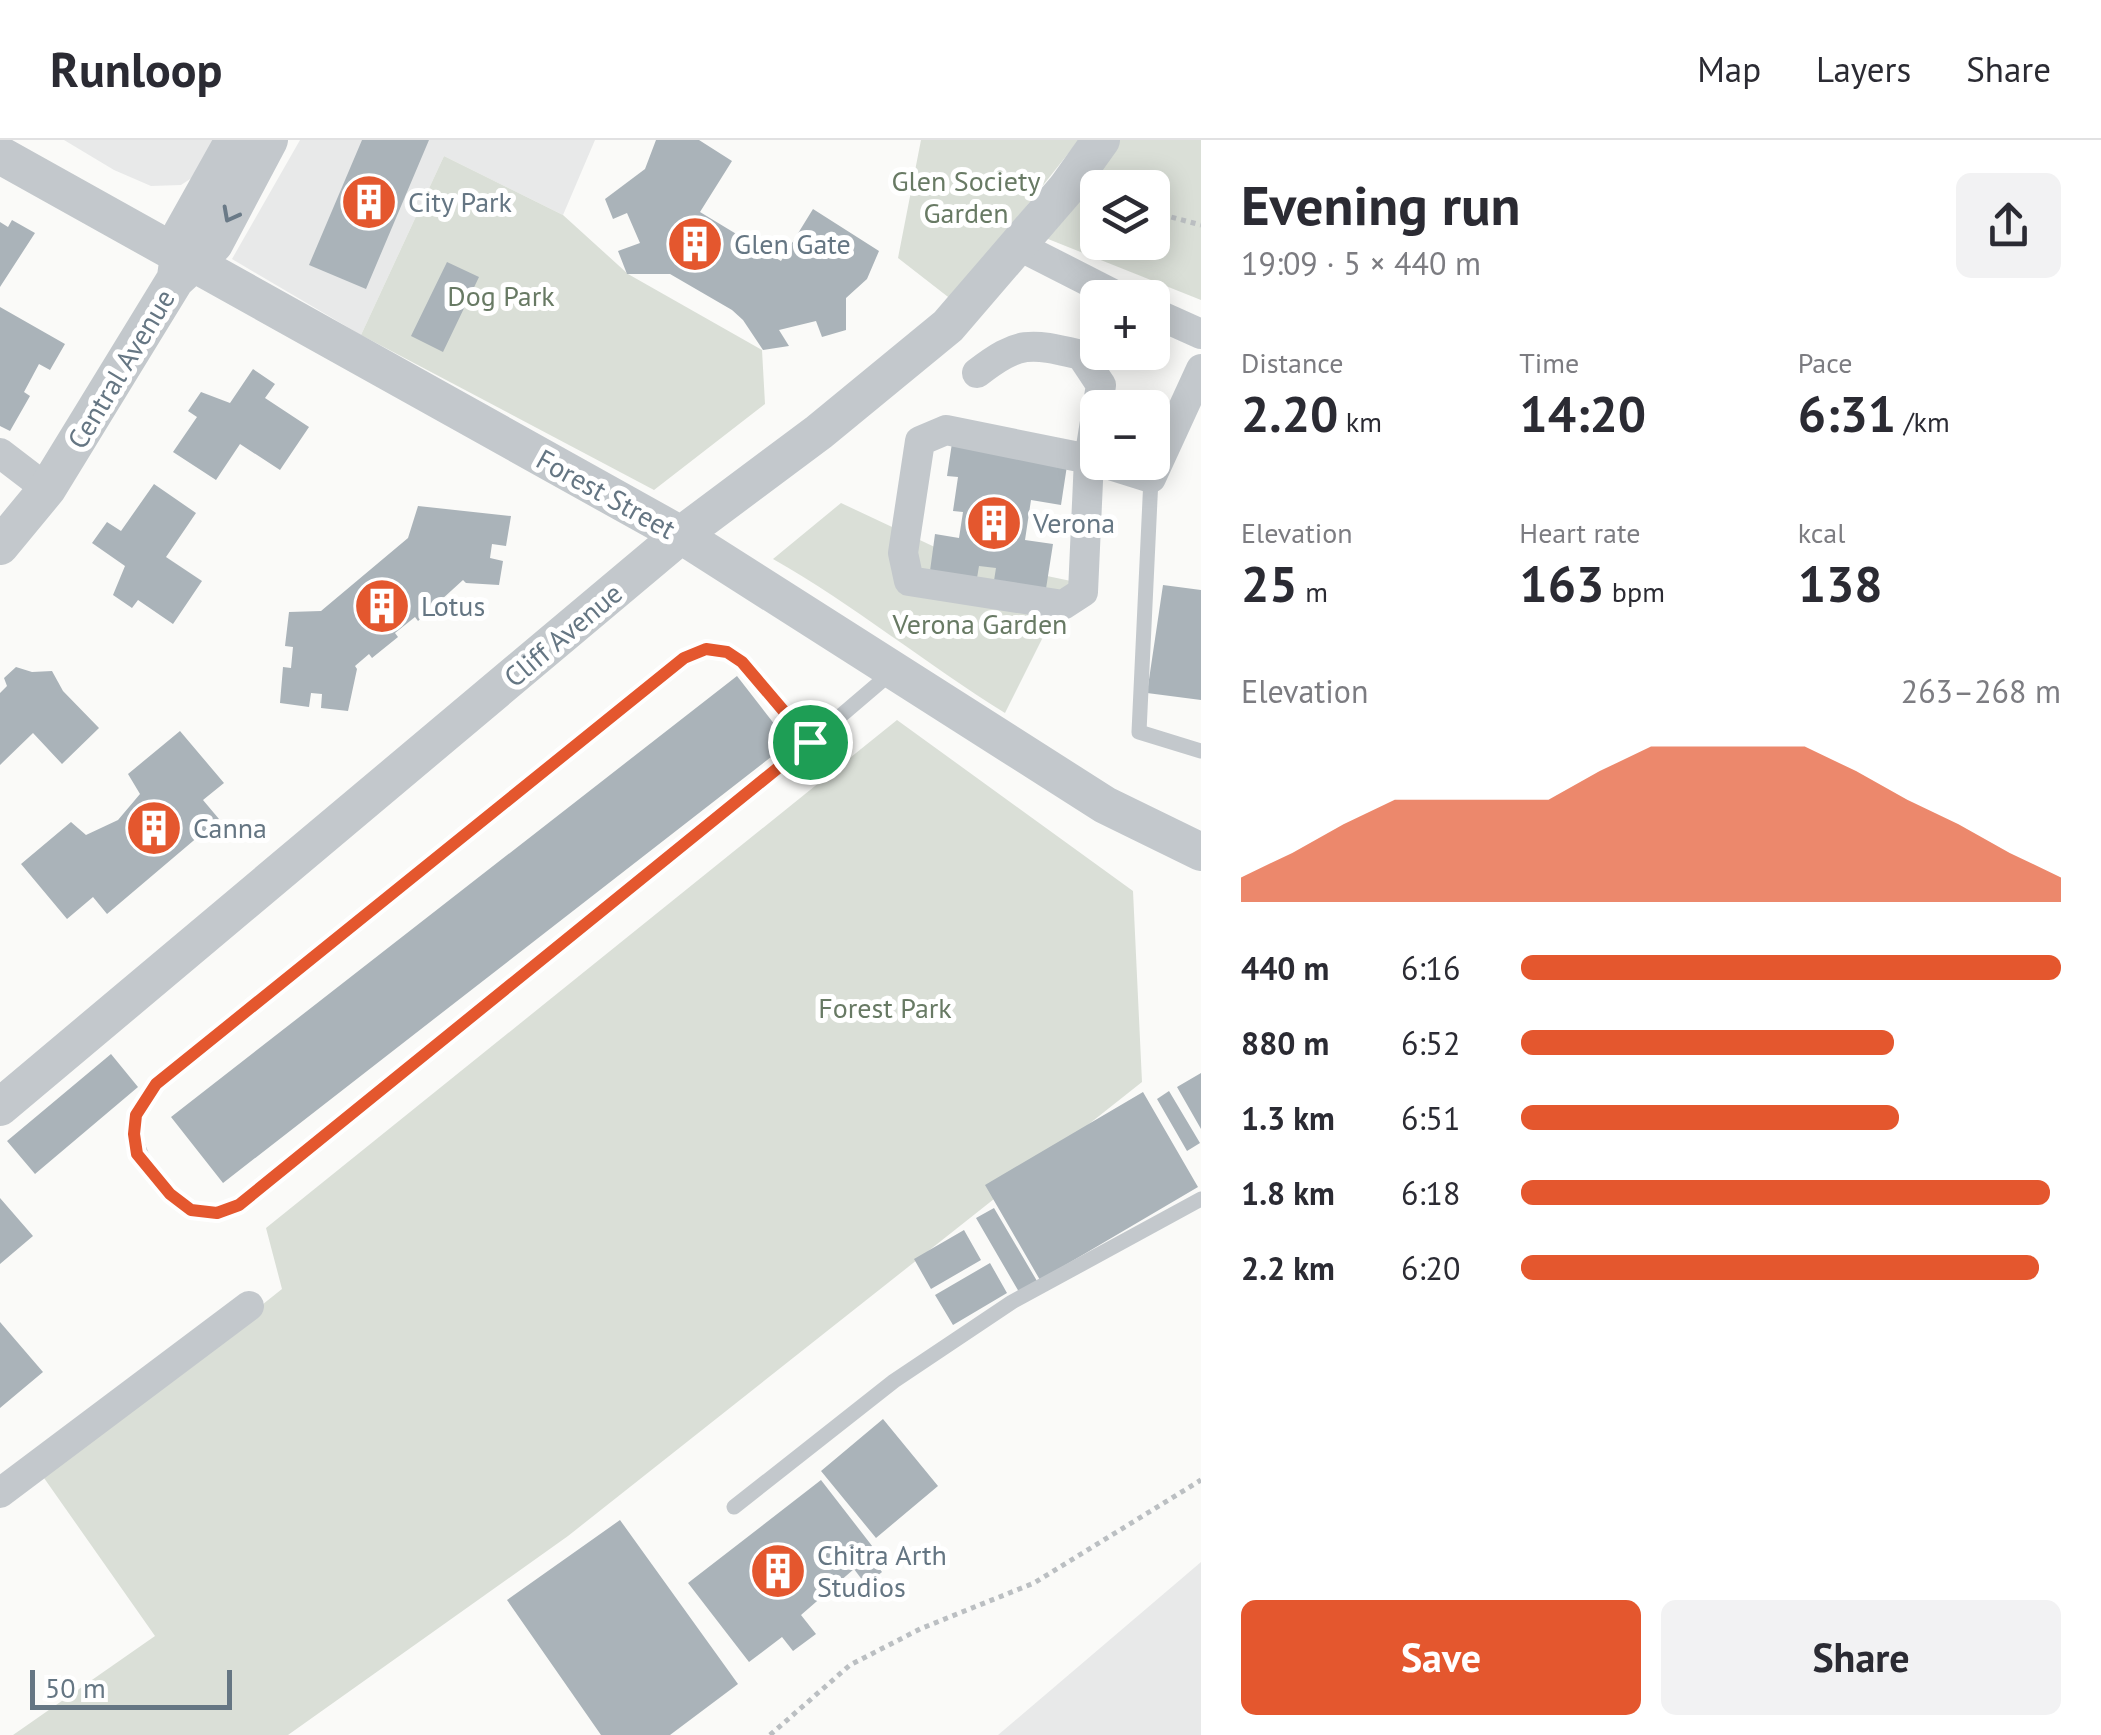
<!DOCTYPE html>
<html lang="en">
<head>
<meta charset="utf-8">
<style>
	body { margin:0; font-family:"PT Sans",sans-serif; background:#f2f2f3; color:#2b2b33; height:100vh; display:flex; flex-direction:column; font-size:38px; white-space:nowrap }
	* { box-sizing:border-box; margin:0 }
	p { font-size:32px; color:#7c7c81 }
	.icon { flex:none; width:55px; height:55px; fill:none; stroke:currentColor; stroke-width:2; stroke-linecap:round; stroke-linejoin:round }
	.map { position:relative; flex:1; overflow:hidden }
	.panel { display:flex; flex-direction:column; background:#fff; width:900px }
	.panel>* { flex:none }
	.fabs { position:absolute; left:1080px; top:30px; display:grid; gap:20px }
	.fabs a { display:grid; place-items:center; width:90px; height:90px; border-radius:15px; background:#fff; box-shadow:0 5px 25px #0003; font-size:50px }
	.scale { position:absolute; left:30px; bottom:25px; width:202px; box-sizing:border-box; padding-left:10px; border:5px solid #657683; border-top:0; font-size:28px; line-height:35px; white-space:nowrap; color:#657683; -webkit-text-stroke:8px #fff; paint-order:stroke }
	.pin { position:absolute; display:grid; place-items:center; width:85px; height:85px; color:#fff; margin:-42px; border:5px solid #fff; border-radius:50%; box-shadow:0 2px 10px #0007 }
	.round { display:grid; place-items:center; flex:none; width:105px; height:105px; border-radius:15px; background:#f2f2f3 }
	.head { display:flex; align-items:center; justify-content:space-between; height:170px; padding:0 40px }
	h1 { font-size:55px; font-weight:800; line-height:75px }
	.stats { display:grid; grid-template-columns:repeat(3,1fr); gap:15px; height:170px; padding:10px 40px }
	.stats div { display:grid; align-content:center }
	.stats b { font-size:50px; font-weight:800 }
	.stats small { font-size:28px; font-weight:400 }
	.stats p { font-size:28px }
	.chart { height:280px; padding:20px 40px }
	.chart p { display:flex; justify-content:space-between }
	.chart svg { width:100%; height:180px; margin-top:10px; fill:#e4572e; opacity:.7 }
	.cta { display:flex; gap:20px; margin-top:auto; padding:20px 40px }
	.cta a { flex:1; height:115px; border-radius:15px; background:#e4572e; color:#fff; font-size:40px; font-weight:800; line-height:115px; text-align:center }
	.cta a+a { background:#f2f2f3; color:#2b2b33 }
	ul { padding:0 40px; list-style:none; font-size:32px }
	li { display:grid; grid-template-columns:160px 120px 1fr; align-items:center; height:75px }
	li i { height:25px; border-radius:12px; background:#e4572e }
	header { display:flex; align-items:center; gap:60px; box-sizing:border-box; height:140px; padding:0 50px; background:#fff; border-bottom:2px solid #e1e1e2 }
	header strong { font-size:48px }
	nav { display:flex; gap:55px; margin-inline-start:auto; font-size:35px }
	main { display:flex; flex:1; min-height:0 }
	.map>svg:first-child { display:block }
</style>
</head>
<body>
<header>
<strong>Runloop</strong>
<nav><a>Map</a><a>Layers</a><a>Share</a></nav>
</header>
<main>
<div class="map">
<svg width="1201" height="1595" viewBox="0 0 1201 1595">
	<rect width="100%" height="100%" fill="#fafaf8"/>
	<path fill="#e8e9e9" d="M64,0H230L210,26L181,45L151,46L114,30Z
		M300,0H595L563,75L444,16L361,195L232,119Z
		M1201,1422V1595H998Z"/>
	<path fill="#dadfd7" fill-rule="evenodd" d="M921,0H1079L952,160L898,118Z
		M1119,0H1201V160L1043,97ZM1098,48H1152V102H1098Z
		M444,16L563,75L628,134L762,210L765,264L654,350L361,195Z
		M841,363L956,417L1071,441L1005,573C926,524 854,465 773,419Z
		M897,580L1133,751L1142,942L568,1396L288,1595H13L155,1496L44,1338L282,1149L266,1088Z"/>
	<path fill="#aab3b9" d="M362,0H429L366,149L309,125Z
		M656,0H699L732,21L700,72L781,121L813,69L879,111L867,139L846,158V190L822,197L816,181L779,190L789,206L763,210L743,180L732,170L670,134H627L618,111L640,103L627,73L613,79L605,59L645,29Z
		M12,80L35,93L0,147V82L8,87Z
		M447,122L479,137L443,212L411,196Z
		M0,167L65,204L50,230L39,224L24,252L30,256L10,291L0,286Z
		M253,229L275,244L265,258L309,287L280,330L240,304L216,340L173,312L197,277L188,271L201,252L230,263Z
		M952,303L1068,319L1061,365L1031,360L1025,400L1053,404L1045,455L993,447L996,428L979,426L977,438L930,431L935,394L959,398L963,372L953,371L958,337L947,336Z
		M154,344L196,373L166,417L202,441L173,484L138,460L132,468L113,455L125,426L92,403L107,382L121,391Z
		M418,366L511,376L506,406L492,404L490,418L503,421L499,445L466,443L463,440L418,481L415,477L395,493L398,497L372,518L369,514L355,526L357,529L348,571L321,568L322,554L311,553L309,567L280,563L283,527L291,528L293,507L285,506L289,472L321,471L408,398Z
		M1163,445L1201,450V560L1147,553Z
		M16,527L32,532L52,531L63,551L99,588L62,624L33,593L0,625V553L7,546L4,538Z
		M737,536L789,603L223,1043L171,977Z
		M180,591L224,643L203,660L219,679L107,774L93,757L67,779L21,724L71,682L86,695L118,680L140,654L128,634Z
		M111,914L138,947L35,1034L7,1001Z
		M1201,933V989L1177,947Z
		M1169,951L1200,1003L1187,1011L1157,959Z
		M1143,952L1198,1047L1040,1140L985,1045Z
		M0,1058L33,1096L0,1124Z
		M994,1068L1037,1141L1019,1152L976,1078Z
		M964,1090L981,1120L931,1149L914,1119Z
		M990,1123L1007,1153L953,1185L935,1155Z
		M0,1182L43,1232L0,1268Z
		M883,1279L938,1346L876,1398L821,1331Z
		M821,1340L876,1411L870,1416L882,1432L866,1445L854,1429L801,1475L816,1494L793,1511L782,1497L749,1522L688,1443Z
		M620,1380L738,1544L670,1595H601L507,1460Z"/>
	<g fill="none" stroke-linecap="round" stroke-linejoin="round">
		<path stroke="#bbbfc2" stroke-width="5" stroke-dasharray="5 5" stroke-linecap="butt" d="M1152,72L1201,85
			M770,1595L850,1525L920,1489L1034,1443L1201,1340"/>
		<path stroke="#c3c8cc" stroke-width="15" d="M1151,338L1139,592L1201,611
			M810,602C788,577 743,506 707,509C700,510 691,515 684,518L156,944C150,954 139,965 136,977C127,1007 164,1061 193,1070C210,1075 224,1071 239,1065L810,602L892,532
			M734,1367L894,1241L1012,1162L1201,1059"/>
		<path stroke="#c3c8cc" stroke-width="30" d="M1017,105L1121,158
			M1152,172L1201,194
			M977,233C1020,200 1030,203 1081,215L1101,245L1089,319L1098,322
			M946,290L1089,319L1083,452L1063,465L909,441L903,413L920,301Z
			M0,313L47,349
			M1100,322L1151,338L1201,229
			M0,1353L249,1166"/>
		<path stroke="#c3c8cc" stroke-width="38" d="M0,15L681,395L1105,665L1201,712
			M176,137L182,93L234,0
			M0,406L47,349L175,140L214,104L269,0
			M0,967L681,395L819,292L948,186L1066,49L1101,0"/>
	</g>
	<defs><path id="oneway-chevron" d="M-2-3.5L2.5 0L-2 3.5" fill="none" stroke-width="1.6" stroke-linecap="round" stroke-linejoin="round" transform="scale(2.5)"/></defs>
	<use stroke="#6a7a87" href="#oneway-chevron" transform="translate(230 75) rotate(118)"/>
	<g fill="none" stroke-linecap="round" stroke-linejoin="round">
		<g stroke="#fff" stroke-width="20">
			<path id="route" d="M706,509L727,512L742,522L810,602L239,1065L217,1073L191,1070L170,1054L137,1014L134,994L136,975L156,944L684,518Z"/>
		</g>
		<use href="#route" stroke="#e4572e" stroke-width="12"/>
	</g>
	<defs>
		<g id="building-disc" transform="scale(2.875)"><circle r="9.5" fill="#e4572e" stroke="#fff"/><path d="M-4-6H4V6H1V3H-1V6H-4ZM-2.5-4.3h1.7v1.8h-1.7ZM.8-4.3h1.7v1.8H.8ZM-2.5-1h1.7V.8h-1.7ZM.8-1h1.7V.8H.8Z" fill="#fff"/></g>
	</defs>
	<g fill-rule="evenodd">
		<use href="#building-disc" x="369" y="62"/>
		<use href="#building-disc" x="695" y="104"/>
		<use href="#building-disc" x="994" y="383"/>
		<use href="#building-disc" x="382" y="466"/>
		<use href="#building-disc" x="154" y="688"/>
		<use href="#building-disc" x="778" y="1431"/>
	</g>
	<g text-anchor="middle" stroke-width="10" stroke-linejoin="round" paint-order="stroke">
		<g font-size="28" fill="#687a64" stroke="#fff">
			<text x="966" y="51">Glen Society<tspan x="966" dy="32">Garden</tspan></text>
			<text x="501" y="166">Dog Park</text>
			<text x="980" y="494">Verona Garden</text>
			<text x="885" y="878">Forest Park</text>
		</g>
		<g font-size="28" fill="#657683" stroke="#fff" text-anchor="start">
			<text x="408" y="72">City Park</text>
			<text x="734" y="114">Glen Gate</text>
			<text x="1033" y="393">Verona</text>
			<text x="421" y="476">Lotus</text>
			<text x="193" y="698">Canna</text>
			<text x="817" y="1425">Chitra Arth<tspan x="817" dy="32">Studios</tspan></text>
		</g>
		<g font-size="28" fill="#657683" stroke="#fff">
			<text transform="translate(121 229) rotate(-59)" y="10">Central Avenue</text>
			<text transform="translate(606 354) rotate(29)" y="10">Forest Street</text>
			<text transform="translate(563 495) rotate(-40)" y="10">Cliff Avenue</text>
		</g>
	</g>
</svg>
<div class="fabs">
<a><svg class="icon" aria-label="layers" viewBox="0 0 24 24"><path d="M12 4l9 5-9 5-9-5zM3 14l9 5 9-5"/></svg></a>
<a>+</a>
<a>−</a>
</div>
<div class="scale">50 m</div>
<div class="pin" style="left:810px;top:602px;background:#1e9e55"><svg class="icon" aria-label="arrive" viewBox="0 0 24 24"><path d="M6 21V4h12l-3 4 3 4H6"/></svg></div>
</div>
<section class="panel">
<div class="head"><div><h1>Evening run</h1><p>19:09 · 5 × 440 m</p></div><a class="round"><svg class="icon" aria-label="share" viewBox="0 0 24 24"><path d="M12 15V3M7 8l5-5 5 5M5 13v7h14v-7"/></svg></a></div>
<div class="stats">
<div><p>Distance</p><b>2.20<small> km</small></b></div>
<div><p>Time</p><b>14:20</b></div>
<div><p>Pace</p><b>6:31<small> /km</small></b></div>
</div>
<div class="stats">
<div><p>Elevation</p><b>25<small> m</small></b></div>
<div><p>Heart rate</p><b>163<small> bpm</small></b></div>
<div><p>kcal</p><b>138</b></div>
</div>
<div class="chart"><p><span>Elevation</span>263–268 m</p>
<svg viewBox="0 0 160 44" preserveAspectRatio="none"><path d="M0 44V38L10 32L20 25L30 19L40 19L50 19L60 19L70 12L80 6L90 6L100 6L110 6L120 12L130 19L140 25L150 32L160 38V44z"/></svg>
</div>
<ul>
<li><b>440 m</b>6:16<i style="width:100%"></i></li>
<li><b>880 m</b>6:52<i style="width:69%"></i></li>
<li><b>1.3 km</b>6:51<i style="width:70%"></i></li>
<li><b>1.8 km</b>6:18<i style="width:98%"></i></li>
<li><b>2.2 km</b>6:20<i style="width:96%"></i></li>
</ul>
<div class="cta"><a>Save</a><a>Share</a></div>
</section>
</main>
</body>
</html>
